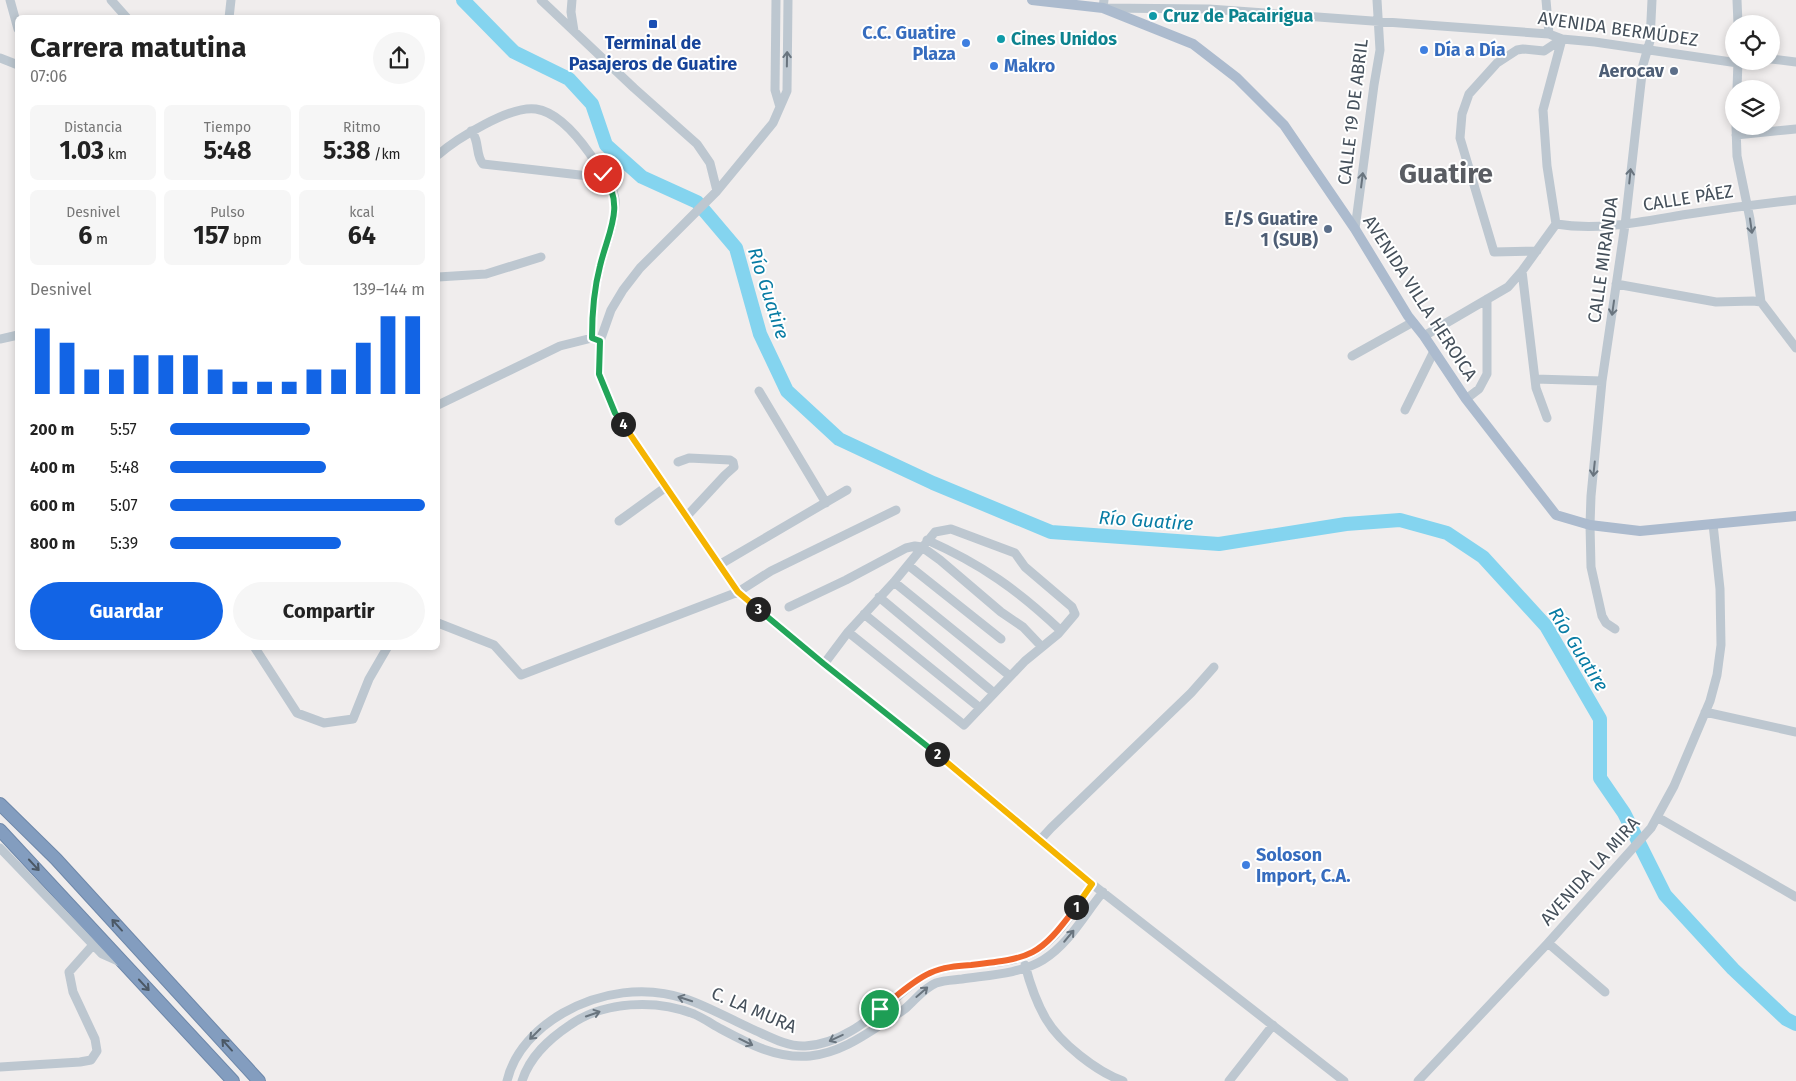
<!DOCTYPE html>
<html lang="es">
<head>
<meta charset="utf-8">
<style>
	body { margin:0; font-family:"Fira Sans",sans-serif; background:#f6f6f6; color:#222; height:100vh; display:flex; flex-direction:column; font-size:19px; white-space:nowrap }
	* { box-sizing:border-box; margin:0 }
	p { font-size:16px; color:#767676 }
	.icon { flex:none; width:28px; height:28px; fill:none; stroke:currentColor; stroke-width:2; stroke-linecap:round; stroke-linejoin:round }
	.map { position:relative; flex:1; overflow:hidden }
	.details { position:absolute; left:15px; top:15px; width:425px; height:635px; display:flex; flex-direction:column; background:#fff; border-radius:8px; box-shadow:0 2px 8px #0003 }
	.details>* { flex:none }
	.tools { position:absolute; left:1725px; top:15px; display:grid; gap:10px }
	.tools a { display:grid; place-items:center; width:55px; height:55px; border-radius:50%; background:#fff; box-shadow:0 2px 8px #0003; font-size:25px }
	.pin { position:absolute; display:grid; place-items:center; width:42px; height:42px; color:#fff; margin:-21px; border:2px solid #fff; border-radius:50%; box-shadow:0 1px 5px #0007 }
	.km { position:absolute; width:25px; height:25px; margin:-12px; border-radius:50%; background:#222; color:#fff; font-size:14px; line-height:25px; text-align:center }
	.round { display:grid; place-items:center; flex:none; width:52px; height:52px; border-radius:26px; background:#f6f6f6 }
	.head { display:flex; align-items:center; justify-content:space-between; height:85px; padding:0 15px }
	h1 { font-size:28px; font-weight:700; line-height:38px }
	.metrics { display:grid; grid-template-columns:repeat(3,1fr); gap:8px; height:85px; padding:5px 15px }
	.metrics div { display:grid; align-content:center; border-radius:8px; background:#f6f6f6; text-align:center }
	.metrics b { font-size:25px; font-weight:700 }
	.metrics small { font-size:14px; font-weight:400 }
	.metrics p { font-size:14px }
	.chart { height:140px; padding:10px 15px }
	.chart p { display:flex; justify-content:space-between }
	.chart svg { width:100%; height:90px; margin-top:5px; stroke:#1264e5; stroke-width:6 }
	.primary-button { display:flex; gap:10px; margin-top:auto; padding:10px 15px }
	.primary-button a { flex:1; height:58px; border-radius:30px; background:#1264e5; color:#fff; font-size:20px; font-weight:700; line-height:58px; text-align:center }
	.primary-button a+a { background:#f6f6f6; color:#222 }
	ul { padding:0 15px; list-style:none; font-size:16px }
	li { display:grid; grid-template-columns:80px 60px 1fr; align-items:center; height:38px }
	li i { height:12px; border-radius:6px; background:#1264e5 }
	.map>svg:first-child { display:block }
</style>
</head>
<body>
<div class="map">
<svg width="1796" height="1081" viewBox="0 0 1796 1081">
	<rect width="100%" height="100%" fill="#f0eded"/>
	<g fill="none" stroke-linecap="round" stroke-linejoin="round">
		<path stroke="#84d4ef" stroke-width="14" d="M463,0L514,52L569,79L592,104L606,145L642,177L697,202L736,248L760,334L787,391L839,439L933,483L1051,532L1219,544L1346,524L1400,520L1447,533L1483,557L1546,626L1600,719V778L1624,813L1665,895L1733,969L1786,1019L1796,1024"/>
		<g stroke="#6e88aa" stroke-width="14">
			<path id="highway" d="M0,804L56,859L259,1081
				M0,830L233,1081"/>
		</g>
		<path stroke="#bdc7d0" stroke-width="9" d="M10,0L18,29
			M111,0L127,18
			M541,0L634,88L697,144L710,163L717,191
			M572,0L571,12L574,31
			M776,0L775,90L780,107
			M788,0L787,91L773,123L717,191L640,268L623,290L611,310L600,341L599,374L615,413L738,592L824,664L940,756L1092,884L1344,1081
			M1104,0L1103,8L1209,9L1549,34L1562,39L1595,42L1738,63
			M1546,0L1549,34
			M1737,0L1738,24
			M229,18L231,0
			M0,58L18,65
			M1771,59L1796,62
			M1737,89L1738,61
			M1736,126L1737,156L1750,219L1761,302L1796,348
			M471,131C480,140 475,155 483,164L606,178
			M1736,135L1796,129
			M438,155C456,139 511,105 536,109C557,112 578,137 590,154C599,168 613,183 615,200C616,223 605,245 600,267C594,290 592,314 592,338
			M1556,224C1598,231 1640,222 1682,215C1720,209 1758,204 1796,200
			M1556,224L1547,166L1543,110L1562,39
			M1355,229L1374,85L1380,50L1377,0
			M1537,251L1494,252L1460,138L1462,114L1469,94L1497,63L1517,50L1523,49L1544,51L1562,39
			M1522,271L1536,388L1547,418
			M438,277L486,274L541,257
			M1616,284L1716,302L1753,301L1761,302
			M1424,336L1508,287L1522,271L1556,224
			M0,339L18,335
			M1352,356L1413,322
			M1535,379L1602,381
			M759,391L826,503
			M1466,399L1479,389L1487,374V299
			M438,405L560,346L592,338L596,340
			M1405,410L1434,351
			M678,462L689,458L730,460L733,462L734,467L725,475L686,517
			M619,521L666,487
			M927,540C981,564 1018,590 1060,630
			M719,565L847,490
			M908,565L1001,639
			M894,582L1010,676
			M879,597L994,693
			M789,607L846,580L906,548L915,546L922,547L940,560L1001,612L1023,627L1042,647
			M864,614L980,708
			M438,623L494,645L521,675L738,592L771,571L896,510
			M1615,629L1606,623L1602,616L1591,567L1590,525L1591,496L1602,381L1625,225L1643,65L1650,41L1652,0
			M255,648L297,713L324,723L353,719L369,679L387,648
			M824,664L848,632L894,582L935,532L951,529L1015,553L1025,567L1072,607L1075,614L1058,634L1025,661L964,725L848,632
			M1705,712L1796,732
			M1657,817L1796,897
			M1040,840L1051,828L1191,693L1214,667
			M0,848L102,954L120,962
			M1548,943L1605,992
			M1025,965C1030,984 1036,1002 1046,1019C1060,1043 1097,1072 1123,1081
			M0,1067L80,1062L91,1060L97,1051L95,1039L73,992L69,972L93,945
			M507,1081C514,1051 537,1028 563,1013C600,992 645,985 686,999C709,1007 730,1019 752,1029C768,1036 787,1047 805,1046C840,1045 871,1018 897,997C907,988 918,978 930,973C964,959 1005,970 1037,950C1061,935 1076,906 1092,884
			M522,1081C530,1056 549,1039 570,1025C604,1001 656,999 694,1014C703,1018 712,1024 721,1029C749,1044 777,1059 810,1056C839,1053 862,1037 885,1022C892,1017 900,1013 907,1007C916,999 924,988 936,983C944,980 954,980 962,979C989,975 1020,974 1043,960C1069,944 1084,915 1103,892
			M1229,1081L1273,1025
			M1418,1081L1548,943L1651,828L1674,786L1710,701L1717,675L1721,645L1720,589L1713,524"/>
		<path stroke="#acbbce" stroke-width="10" d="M1032,0L1103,8L1193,44L1237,78L1284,125L1355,229L1408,316L1424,336L1466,399L1556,515L1590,525L1640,531L1796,516"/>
		<use href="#highway" stroke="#839dbf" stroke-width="12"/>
	</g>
	<defs><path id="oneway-shaft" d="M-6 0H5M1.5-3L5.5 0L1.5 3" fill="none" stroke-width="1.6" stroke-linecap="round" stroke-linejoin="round" transform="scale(1.25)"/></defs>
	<g stroke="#69747e">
		<use href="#oneway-shaft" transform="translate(787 59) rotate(-89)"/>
		<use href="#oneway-shaft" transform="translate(1630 176) rotate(-84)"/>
		<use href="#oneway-shaft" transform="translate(1362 180) rotate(-83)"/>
		<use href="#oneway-shaft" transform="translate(1751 226) rotate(82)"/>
		<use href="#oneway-shaft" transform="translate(1613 308) rotate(98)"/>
		<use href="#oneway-shaft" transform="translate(1594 469) rotate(96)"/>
		<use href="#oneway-shaft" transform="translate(1069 936) rotate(-50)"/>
		<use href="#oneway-shaft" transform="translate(922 992) rotate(-41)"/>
		<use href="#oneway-shaft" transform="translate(685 999) rotate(-162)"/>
		<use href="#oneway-shaft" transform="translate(593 1014) rotate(-19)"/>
		<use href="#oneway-shaft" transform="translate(535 1034) rotate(135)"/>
		<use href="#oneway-shaft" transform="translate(836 1038) rotate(155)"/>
		<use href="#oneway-shaft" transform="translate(746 1042) rotate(26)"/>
	</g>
	<g stroke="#4b5865">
		<use href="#oneway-shaft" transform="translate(34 865) rotate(47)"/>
		<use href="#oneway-shaft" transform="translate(117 925) rotate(-132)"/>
		<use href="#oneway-shaft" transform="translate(144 985) rotate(47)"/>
		<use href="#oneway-shaft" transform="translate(227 1045) rotate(-132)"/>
	</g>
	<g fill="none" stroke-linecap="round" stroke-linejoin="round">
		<g stroke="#fff" stroke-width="10">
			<path id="split-1" d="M880,1009C896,997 912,981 930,973C943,967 957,966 971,965C1032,958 1039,957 1076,907"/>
		</g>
		<g stroke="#fff" stroke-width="10">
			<path id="split-2" d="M937,754L1092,884L1076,907"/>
		</g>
		<g stroke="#fff" stroke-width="10">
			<path id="split-3" d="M758,609L824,664L937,754"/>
		</g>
		<g stroke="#fff" stroke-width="10">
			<path id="split-4" d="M623,424L738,592L758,609"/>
		</g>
		<g stroke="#fff" stroke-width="10">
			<path id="split-5" d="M603,174C626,206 608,232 600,266C594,289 592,314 592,338L600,341L599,374L615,413L623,424"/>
		</g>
		<use href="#split-1" stroke="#f0652b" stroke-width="6"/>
		<use href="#split-2" stroke="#f5b400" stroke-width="6"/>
		<use href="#split-3" stroke="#22a559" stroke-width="6"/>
		<use href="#split-4" stroke="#f5b400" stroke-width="6"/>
		<use href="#split-5" stroke="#22a559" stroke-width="6"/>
	</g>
	<g fill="#0f9aa8" stroke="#fff" stroke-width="2">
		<circle cx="1153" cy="16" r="5"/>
		<circle cx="1001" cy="39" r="5"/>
	</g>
	<rect fill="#1a4fb4" stroke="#fff" stroke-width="2" x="648" y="19" width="10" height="10" rx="2.5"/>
	<g fill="#3f7fe0" stroke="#fff" stroke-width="2">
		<circle cx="966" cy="43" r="5"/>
		<circle cx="1424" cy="50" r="5"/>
		<circle cx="994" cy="66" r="5"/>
		<circle cx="1246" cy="865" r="5"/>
	</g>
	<g fill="#5c6f8a" stroke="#fff" stroke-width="2">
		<circle cx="1674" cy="71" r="5"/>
		<circle cx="1328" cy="229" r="5"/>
	</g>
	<g text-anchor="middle" stroke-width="4" stroke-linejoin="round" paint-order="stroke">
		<g font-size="18" font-weight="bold" fill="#0d838f" stroke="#fff" text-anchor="start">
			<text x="1163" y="22">Cruz de Pacairigua</text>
			<text x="1011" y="45">Cines Unidos</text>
		</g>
		<g font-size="18" fill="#45505b" stroke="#fff">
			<text transform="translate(1618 29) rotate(8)" y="6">AVENIDA BERMÚDEZ</text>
			<text transform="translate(1353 112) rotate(-83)" y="6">CALLE 19 DE ABRIL</text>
			<text transform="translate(1688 198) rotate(-9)" y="6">CALLE PÁEZ</text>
			<text transform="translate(1603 260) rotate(-82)" y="6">CALLE MIRANDA</text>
			<text transform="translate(1420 298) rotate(57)" y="6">AVENIDA VILLA HEROICA</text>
			<text transform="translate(1590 871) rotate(-48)" y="6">AVENIDA LA MIRA</text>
			<text transform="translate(754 1010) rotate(23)" y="6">C. LA MURA</text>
		</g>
		<g font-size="18" font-weight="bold" fill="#366cbe" stroke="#fff" text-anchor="start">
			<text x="956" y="39" text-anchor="end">C.C. Guatire<tspan x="956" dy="21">Plaza</tspan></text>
			<text x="1434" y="56">Día a Día</text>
			<text x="1004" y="72">Makro</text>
			<text x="1256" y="861">Soloson<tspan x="1256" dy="21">Import, C.A.</tspan></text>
		</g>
		<g font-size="18" font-weight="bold" fill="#164399" stroke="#fff">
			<text x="653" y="49">Terminal de<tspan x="653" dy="21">Pasajeros de Guatire</tspan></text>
		</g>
		<g font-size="18" font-weight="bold" fill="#4e5e75" stroke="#fff" text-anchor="end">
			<text x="1664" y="77">Aerocav</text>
			<text x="1318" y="225">E/S Guatire<tspan x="1318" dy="21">1 (SUB)</tspan></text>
		</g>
		<g font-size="19" font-style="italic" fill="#087ca4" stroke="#fff">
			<text transform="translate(769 293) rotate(72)" y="7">Río Guatire</text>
			<text transform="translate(1146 520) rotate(4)" y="7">Río Guatire</text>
			<text transform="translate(1579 649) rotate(58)" y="7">Río Guatire</text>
		</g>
		<g font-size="28" font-weight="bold" fill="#5a5d63" stroke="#fff">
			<text x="1446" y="183">Guatire</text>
		</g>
	</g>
</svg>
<div class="tools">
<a><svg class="icon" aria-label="locate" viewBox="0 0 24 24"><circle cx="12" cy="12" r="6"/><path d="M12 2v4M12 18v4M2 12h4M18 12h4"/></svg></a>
<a><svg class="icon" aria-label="layers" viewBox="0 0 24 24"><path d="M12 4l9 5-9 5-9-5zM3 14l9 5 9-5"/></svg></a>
</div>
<div class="pin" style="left:880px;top:1009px;background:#1e9e55"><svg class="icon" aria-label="arrive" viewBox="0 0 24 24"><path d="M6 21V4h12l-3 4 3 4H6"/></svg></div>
<div class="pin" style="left:603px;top:174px;background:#d93025"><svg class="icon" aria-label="check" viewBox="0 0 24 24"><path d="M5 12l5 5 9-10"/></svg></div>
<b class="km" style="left:1076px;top:907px">1</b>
<b class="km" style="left:937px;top:754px">2</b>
<b class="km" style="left:758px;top:609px">3</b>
<b class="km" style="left:623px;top:424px">4</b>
<section class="details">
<div class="head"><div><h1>Carrera matutina</h1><p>07:06</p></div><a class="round"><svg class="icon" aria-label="share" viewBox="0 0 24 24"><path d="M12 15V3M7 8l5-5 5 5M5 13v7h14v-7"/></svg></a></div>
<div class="metrics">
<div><p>Distancia</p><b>1.03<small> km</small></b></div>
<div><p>Tiempo</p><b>5:48</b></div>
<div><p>Ritmo</p><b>5:38<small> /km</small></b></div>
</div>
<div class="metrics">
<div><p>Desnivel</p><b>6<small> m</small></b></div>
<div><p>Pulso</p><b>157<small> bpm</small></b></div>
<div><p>kcal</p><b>64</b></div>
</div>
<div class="chart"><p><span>Desnivel</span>139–144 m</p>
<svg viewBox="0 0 160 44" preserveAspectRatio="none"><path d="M5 44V12M15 44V19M25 44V32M35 44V32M45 44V25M55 44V25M65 44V25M75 44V32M85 44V38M95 44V38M105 44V38M115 44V32M125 44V32M135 44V19M145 44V6M155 44V6"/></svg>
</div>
<ul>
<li><b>200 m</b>5:57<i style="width:55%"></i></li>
<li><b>400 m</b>5:48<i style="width:61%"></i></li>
<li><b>600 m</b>5:07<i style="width:100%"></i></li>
<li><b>800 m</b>5:39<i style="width:67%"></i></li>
</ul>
<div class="primary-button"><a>Guardar</a><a>Compartir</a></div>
</section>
</div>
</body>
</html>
